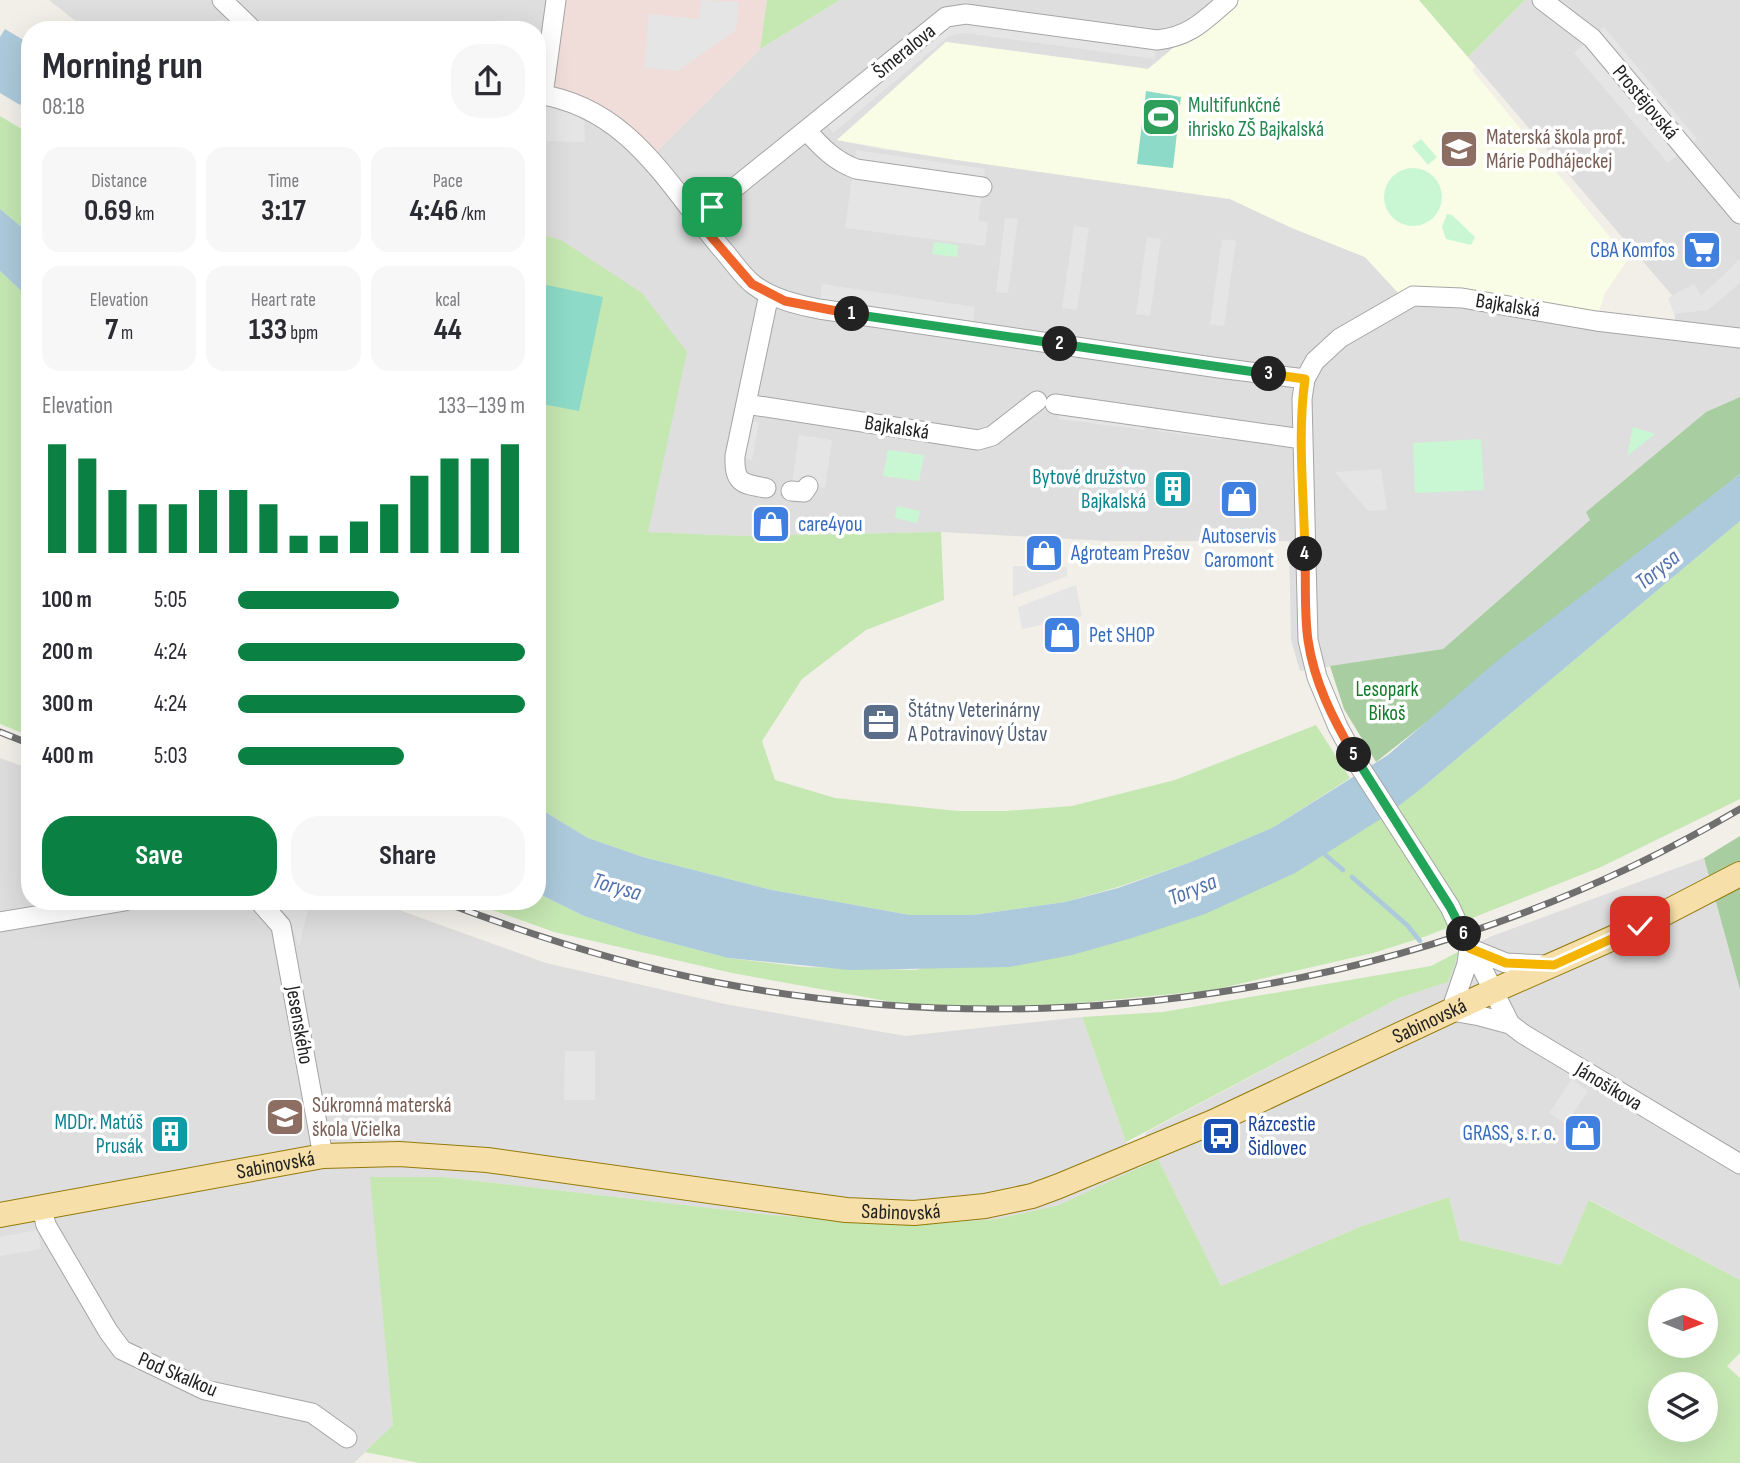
<!DOCTYPE html>
<html lang="en">
<head>
<meta charset="utf-8">
<style>
	body { margin:0; font-family:"Sofia Sans Condensed",sans-serif; background:#f7f7f7; color:#2b2b33; height:100vh; display:flex; flex-direction:column; font-size:26px; white-space:nowrap }
	* { box-sizing:border-box; margin:0 }
	p { font-size:23px; color:#7c7c81 }
	.icon { flex:none; width:38px; height:38px; fill:none; stroke:currentColor; stroke-width:2; stroke-linecap:round; stroke-linejoin:round }
	.map { position:relative; flex:1; overflow:hidden }
	.side { position:absolute; left:21px; top:21px; width:525px; height:889px; display:flex; flex-direction:column; background:#fff; border-radius:28px; box-shadow:0 7px 28px #0002 }
	.side>* { flex:none }
	.needle { width:46px; rotate:91deg }
	.buttons { position:absolute; left:1648px; top:1288px; display:grid; gap:14px }
	.buttons a { display:grid; place-items:center; width:70px; height:70px; border-radius:50%; background:#fff; box-shadow:0 7px 28px #0002; font-size:35px }
	.pin { position:absolute; display:grid; place-items:center; width:60px; height:60px; color:#fff; margin:-30px; border-radius:14px; box-shadow:0 4px 10px #0006 }
	.km { position:absolute; width:35px; height:35px; margin:-18px; border-radius:50%; background:#222; color:#fff; font-size:19px; line-height:35px; text-align:center }
	.round { display:grid; place-items:center; flex:none; width:74px; height:74px; border-radius:28px; background:#f7f7f7 }
	.head { display:flex; align-items:center; justify-content:space-between; height:119px; padding:0 21px }
	h1 { font-size:38px; font-weight:700; line-height:52px }
	.stats { display:grid; grid-template-columns:repeat(3,1fr); gap:10px; height:119px; padding:7px 21px }
	.stats div { display:grid; align-content:center; border-radius:18px; background:#f7f7f7; text-align:center }
	.stats b { font-size:30px; font-weight:700 }
	.stats small { font-size:19px; font-weight:400 }
	.stats p { font-size:19px }
	.chart { height:196px; padding:14px 21px }
	.chart p { display:flex; justify-content:space-between }
	.chart svg { width:100%; height:126px; margin-top:7px; stroke:#0b8043; stroke-width:6 }
	.cta { display:flex; gap:14px; margin-top:auto; padding:14px 21px }
	.cta a { flex:1; height:80px; border-radius:28px; background:#0b8043; color:#fff; font-size:28px; font-weight:700; line-height:80px; text-align:center }
	.cta a+a { background:#f7f7f7; color:#2b2b33 }
	ul { padding:0 21px; list-style:none; font-size:23px }
	li { display:grid; grid-template-columns:112px 84px 1fr; align-items:center; height:52px }
	li i { height:18px; border-radius:9px; background:#0b8043 }
	.map>svg:first-child { display:block }
</style>
</head>
<body>
<div class="map">
<svg width="1740" height="1463" viewBox="0 0 1740 1463">
	<rect width="100%" height="100%" fill="#f1efe8"/>
	<path fill="#dfdede" d="M49,0H216L236,20L239,0H561L584,109L644,164L760,49L840,0H1231L1148,69L946,42L837,140L883,149L1230,199L1292,228L1365,257L1402,297L1674,333L1676,300L1468,57L1525,0H1740V397L1706,412L1586,512L1591,519L1443,649L1300,671L1291,640L1289,541H1107L941,532L742,536L647,532L653,500L561,240L537,233V30H87Z
		M0,758L30,769V901H374L546,963L725,1004L905,1036L1082,1017L1126,1142L1138,1169L1059,1205L997,1219L940,1223H881L771,1215L443,1177H371L393,1425L354,1463H0Z
		M1704,858L1740,990V1280L1590,1200L1561,1265L1460,1240L1449,1197L1362,1226L1221,1286L1145,1133L1399,998L1448,982L1460,951L1492,936Z"/>
	<path fill="#f0ddd9" d="M561,0H767L760,49L644,164L584,109L547,106Z"/>
	<path fill="#fafde5" d="M1231,0H1419L1475,66L1472,70L1628,259L1605,293L1596,321L1402,297L1365,257L1292,228L1230,199L943,158L837,140L946,42L1148,69Z"/>
	<path fill="#c5e7b2" fill-rule="evenodd" d="M767,0H840L760,49Z
		M1419,0H1525L1468,57Z
		M0,116L30,134V234L0,209Z
		M537,233L561,240L642,293L687,352L648,532L742,536L941,532L944,600L866,630L802,679L762,741L775,780L835,798L957,811H1006L1072,806L1175,780L1316,725L1350,778L1272,828L1191,862L1118,887L1065,902L973,915H910L772,890L643,857L588,838L537,807Z
		M0,271L30,299V736L0,724Z
		M1740,521V799L1601,867L1424,937L1373,953L1213,990L1018,1009L909,1005L732,973L554,932L468,901H537V893L584,916L641,935L728,958L804,967L916,970L1423,787Z
		M1460,951L1448,982L1399,998L1126,1142L1082,1017L1163,1012L1431,966Z
		M1158,1159L1221,1286L1362,1226L1449,1197L1460,1240L1561,1265L1589,1200L1740,1280V1353L1727,1366L1740,1378V1463H420L365,1452L393,1425L370,1177H443L771,1215L881,1223H940L997,1219L1059,1205ZM1661,1300H1706V1346H1661ZM1661,1384H1706V1430H1661Z"/>
	<path fill="#a7cda0" d="M1740,397V474L1376,762L1344,709L1330,666L1443,649L1590,520L1586,512L1706,412Z
		M1740,836V990L1704,858Z"/>
	<path fill="#caf7d3" d="M1421,139L1437,157L1428,165L1412,146Z
		M1384 197a29 29 0 1 1 58 0a29 29 0 1 1-58 0Z
		M1447,214L1452,215L1475,237L1471,245L1446,239L1442,227Z
		M934,242L958,245L957,257L932,254Z
		M1633,427L1655,434L1627,456Z
		M1481,439L1484,490L1415,493L1413,443Z
		M888,450L924,455L919,481L883,476Z
		M897,506L920,511L917,523L895,518Z"/>
	<path fill="#8cdac7" d="M1146,91L1181,97L1173,168L1137,164Z
		M537,283L603,297L579,411L537,403Z"/>
	<path fill="#e5e5e5" d="M701,0L739,2L736,30L678,71L644,68L649,14L699,19Z
		M946,17L1157,40L1155,59L965,33L949,36L833,133L822,119Z
		M1604,27L1697,139L1668,163L1574,53Z
		M537,96L584,114L585,142L542,141L537,137Z
		M856,150L985,169L978,221L988,222L985,246L845,228Z
		M1005,218L1018,219L1008,293L996,292Z
		M1074,226L1089,228L1077,310L1062,308Z
		M1147,237L1161,239L1150,316L1136,314Z
		M1222,239L1236,241L1224,326L1210,324Z
		M1740,259V283L1708,310L1674,314L1668,298L1694,284L1701,296Z
		M822,284L975,307L972,331L819,309Z
		M1060,405L1146,417L1144,430L1058,419Z
		M743,419L759,422L752,460L735,456Z
		M1159,419L1223,428L1222,440L1157,431Z
		M799,435L832,440L825,488L792,483Z
		M1381,469L1387,510L1368,511L1335,472Z
		M1013,566L1067,567V576L1013,597Z
		M1076,585L1082,616L1022,629L1018,607Z
		M276,901H310L299,946L289,918Z
		M565,1051H595V1100H564Z
		M1572,1079L1588,1091L1566,1124L1549,1113Z
		M38,1230L41,1249L0,1256V1237Z"/>
	<path fill="#accadb" d="M5,29L30,44V56L26,62L30,65V93L27,94L20,105L0,93V37Z
		M0,209L30,234V299L0,271Z
		M1740,474V521L1423,787L1387,815L1295,873L1205,914L1132,938L1072,955L1009,967L850,970L728,958L641,935L584,916L537,893V807L588,838L643,857L772,890L910,915H973L1065,902L1118,888L1191,862L1272,828L1388,755L1498,660Z"/>
	<g fill="none" stroke-linecap="round" stroke-linejoin="round">
		<path stroke="#accadb" stroke-width="4.5" d="M1322,852L1343,870
			M1352,877L1407,925L1420,941"/>
		<g stroke="#a5a5a5" stroke-width="21">
			<path id="minor" d="M222,0L253,30
				M1542,0L1592,38L1740,214
				M537,94C629,107 667,184 722,249C732,260 742,276 754,285C772,299 797,305 819,309L1219,368L1305,379
				M543,95L556,0
				M807,131C822,148 835,161 856,169L982,187
				M696,219L946,17L966,14L1157,40C1189,37 1204,21 1228,0
				M1740,338L1596,321L1462,298L1413,296L1340,338L1315,361L1305,379L1302,399L1308,640L1317,677L1338,727L1360,767L1450,907L1469,948L1483,970L1510,1024L1523,1034L1740,1164
				M746,404L978,440L992,436L1037,401
				M1055,404L1302,439
				M766,488C742,484 734,483 735,456L769,294
				M791,491L804,492L808,486
				M259,901L281,926L323,1156
				M0,922L125,901
				M1469,948L1467,964L1451,1011L1480,1016L1510,1024
				M1469,948L1506,963L1546,965
				M42,1208L46,1225L108,1331L122,1350L205,1390L312,1413L347,1438"/>
		</g>
		<g stroke="#947a0a" stroke-width="26">
			<g id="major">
				<path id="s1" d="M0,1215L323,1156L399,1154L487,1160L846,1210L914,1213L985,1206L1032,1196L1059,1186L1213,1122L1493,991L1640,926L1740,874"/>
			</g>
		</g>
		<use href="#minor" stroke="#fff" stroke-width="19"/>
		<use href="#major" stroke="#f6dfa8" stroke-width="24"/>
		<g stroke="#6f6f6f" stroke-width="7">
			<path id="rail" d="M0,732L30,744
				M441,901C530,935 621,964 714,982C1063,1049 1432,990 1740,809"/>
		</g>
		<use href="#rail" stroke="#fff" stroke-width="4.5" stroke-dasharray="13" stroke-linecap="butt"/>
	</g>
	<g fill="none" stroke-linecap="round" stroke-linejoin="round">
		<g stroke="#fff" stroke-width="14">
			<path id="split-1" d="M712,207L696,219L752,284L785,301L852,314"/>
		</g>
		<g stroke="#fff" stroke-width="14">
			<path id="split-2" d="M852,314L1060,344"/>
		</g>
		<g stroke="#fff" stroke-width="14">
			<path id="split-3" d="M1060,344L1269,374"/>
		</g>
		<g stroke="#fff" stroke-width="14">
			<path id="split-4" d="M1269,374L1305,379C1297,436 1304,496 1305,554"/>
		</g>
		<g stroke="#fff" stroke-width="14">
			<path id="split-5" d="M1305,554C1306,582 1304,612 1308,640C1314,682 1333,719 1354,755"/>
		</g>
		<g stroke="#fff" stroke-width="14">
			<path id="split-6" d="M1354,755L1450,907L1464,934"/>
		</g>
		<g stroke="#fff" stroke-width="14">
			<path id="split-7" d="M1464,934L1469,948L1506,963L1554,965L1640,926"/>
		</g>
		<use href="#split-1" stroke="#f0652b" stroke-width="9"/>
		<use href="#split-2" stroke="#22a559" stroke-width="9"/>
		<use href="#split-3" stroke="#22a559" stroke-width="9"/>
		<use href="#split-4" stroke="#f5b400" stroke-width="9"/>
		<use href="#split-5" stroke="#f0652b" stroke-width="9"/>
		<use href="#split-6" stroke="#22a559" stroke-width="9"/>
		<use href="#split-7" stroke="#f5b400" stroke-width="9"/>
	</g>
	<defs>
		<g id="stadium-square" transform="scale(2.0125)"><rect x="-9" y="-9" width="18" height="18" rx="4" fill="#2e9e5b" stroke="#fff"/><path d="M0-5a6.5 5 0 1 0 0 10a6.5 5 0 1 0 0-10ZM-3.5-1.8h7v3.6h-7Z" fill="#fff"/></g>
		<g id="school-square" transform="scale(2.0125)"><rect x="-9" y="-9" width="18" height="18" rx="4" fill="#8d6e63" stroke="#fff"/><path d="M0-5L7-2L0 1L-7-2ZM-4 1L0 2.5L4 1V4Q0 6-4 4Z" fill="#fff"/></g>
		<g id="supermarket-square" transform="scale(2.0125)"><rect x="-9" y="-9" width="18" height="18" rx="4" fill="#3f7fe0" stroke="#fff"/><path d="M-6-5.5h2.5l.6 2H6L4.5 2H-2.5L-4.4-4H-6ZM-1.5 3.2a1.3 1.3 0 1 0 .1 0ZM3 3.2a1.3 1.3 0 1 0 .1 0Z" fill="#fff"/></g>
		<g id="building-square" transform="scale(2.0125)"><rect x="-9" y="-9" width="18" height="18" rx="4" fill="#0f9aa8" stroke="#fff"/><path d="M-4-6H4V6H1V3H-1V6H-4ZM-2.5-4.3h1.7v1.8h-1.7ZM.8-4.3h1.7v1.8H.8ZM-2.5-1h1.7V.8h-1.7ZM.8-1h1.7V.8H.8Z" fill="#fff"/></g>
		<g id="shop-square" transform="scale(2.0125)"><rect x="-9" y="-9" width="18" height="18" rx="4" fill="#3f7fe0" stroke="#fff"/><path d="M-5-2.5h2.3a2.7 3.5 0 0 1 5.4 0H5L5.5 6h-11ZM-1.5-2.5h3a1.5 2.3 0 0 0-3 0Z" fill="#fff"/></g>
		<g id="office-square" transform="scale(2.0125)"><rect x="-9" y="-9" width="18" height="18" rx="4" fill="#5c6f8a" stroke="#fff"/><path d="M-6-3h4V-5.5h4V-3h4V5H-6ZM-1-4.5V-3h2v-1.5ZM-6 0V1H6V0Z" fill="#fff"/></g>
		<g id="bus-square" transform="scale(2.0125)"><rect x="-9" y="-9" width="18" height="18" rx="4" fill="#1a4fb4" stroke="#fff"/><path d="M-5-6H5V4H4V6H2V4H-2V6H-4V4H-5ZM-3.5-4V0h7V-4ZM-3.5 1.2v1.5H-2V1.2ZM2 1.2v1.5H3.5V1.2Z" fill="#fff"/></g>
	</defs>
	<g fill-rule="evenodd">
		<use href="#stadium-square" x="1161" y="117"/>
		<use href="#school-square" x="1459" y="149"/>
		<use href="#supermarket-square" x="1702" y="250"/>
		<use href="#building-square" x="1173" y="489"/>
		<use href="#shop-square" x="1239" y="499"/>
		<use href="#shop-square" x="771" y="524"/>
		<use href="#shop-square" x="1044" y="553"/>
		<use href="#shop-square" x="1062" y="635"/>
		<use href="#office-square" x="881" y="722"/>
		<use href="#school-square" x="285" y="1117"/>
		<use href="#shop-square" x="1583" y="1133"/>
		<use href="#building-square" x="170" y="1134"/>
		<use href="#bus-square" x="1221" y="1136"/>
	</g>
	<g text-anchor="middle" stroke-width="7" stroke-linejoin="round" paint-order="stroke">
		<g font-size="21" fill="#212121" stroke="#fff">
			<text transform="translate(904 51) rotate(-39)" y="7">Šmeralova</text>
			<text transform="translate(1646 102) rotate(50)" y="7">Prostějovská</text>
			<text transform="translate(1508 305) rotate(9)" y="7">Bajkalská</text>
			<text transform="translate(897 427) rotate(9)" y="7">Bajkalská</text>
			<text dy="7" stroke="none"><textPath href="#s1" startOffset="1477">Sabinovská</textPath></text>
			<text transform="translate(300 1025) rotate(80)" y="7">Jesenského</text>
			<text transform="translate(1609 1086) rotate(31)" y="7">Jánošíkova</text>
			<text dy="7" stroke="none"><textPath href="#s1" startOffset="280">Sabinovská</textPath></text>
			<text dy="7" stroke="none"><textPath href="#s1" startOffset="910">Sabinovská</textPath></text>
			<text transform="translate(178 1374) rotate(23)" y="7">Pod Skalkou</text>
		</g>
		<g font-size="21" fill="#27864d" stroke="#fff" text-anchor="start">
			<text x="1188" y="112">Multifunkčné<tspan x="1188" dy="24">ihrisko ZŠ Bajkalská</tspan></text>
		</g>
		<g font-size="21" fill="#785e54" stroke="#fff" text-anchor="start">
			<text x="1486" y="144">Materská škola prof.<tspan x="1486" dy="24">Márie Podhájeckej</tspan></text>
			<text x="312" y="1112">Súkromná materská<tspan x="312" dy="24">škola Včielka</tspan></text>
		</g>
		<g font-size="21" fill="#366cbe" stroke="#fff" text-anchor="start">
			<text x="1675" y="257" text-anchor="end">CBA Komfos</text>
			<text x="798" y="531">care4you</text>
			<text x="1239" y="543" text-anchor="middle">Autoservis<tspan x="1239" dy="24">Caromont</tspan></text>
			<text x="1071" y="560">Agroteam Prešov</text>
			<text x="1089" y="642">Pet SHOP</text>
			<text x="1556" y="1140" text-anchor="end">GRASS, s. r. o.</text>
		</g>
		<g font-size="21" fill="#0d838f" stroke="#fff" text-anchor="end">
			<text x="1146" y="484">Bytové družstvo<tspan x="1146" dy="24">Bajkalská</tspan></text>
			<text x="143" y="1129">MDDr. Matúš<tspan x="143" dy="24">Prusák</tspan></text>
		</g>
		<g font-size="21" fill="#137b2a" stroke="#fff">
			<text x="1387" y="696">Lesopark<tspan x="1387" dy="24">Bikoš</tspan></text>
		</g>
		<g font-size="21" fill="#4e5e75" stroke="#fff" text-anchor="start">
			<text x="908" y="717">Štátny Veterinárny<tspan x="908" dy="24">A Potravinový Ústav</tspan></text>
		</g>
		<g font-size="21" fill="#164399" stroke="#fff" text-anchor="start">
			<text x="1248" y="1131">Rázcestie<tspan x="1248" dy="24">Šidlovec</tspan></text>
		</g>
		<g font-size="23" font-style="italic" fill="#5273ac" stroke="#fff">
			<text transform="translate(1657 569) rotate(-39)" y="8">Torysa</text>
			<text transform="translate(617 886) rotate(16)" y="8">Torysa</text>
			<text transform="translate(1192 889) rotate(-22)" y="8">Torysa</text>
		</g>
	</g>
</svg>
<div class="buttons">
<a><svg class="needle" viewBox="-14 -14 28 28"><path d="M0-13l5 13h-10z" fill="#e53935"/><path d="M0 13l5-13h-10z" fill="#7c7c81"/></svg></a>
<a><svg class="icon" aria-label="layers" viewBox="0 0 24 24"><path d="M12 4l9 5-9 5-9-5zM3 14l9 5 9-5"/></svg></a>
</div>
<div class="pin" style="left:712px;top:207px;background:#1e9e55"><svg class="icon" aria-label="arrive" viewBox="0 0 24 24"><path d="M6 21V4h12l-3 4 3 4H6"/></svg></div>
<div class="pin" style="left:1640px;top:926px;background:#d93025"><svg class="icon" aria-label="check" viewBox="0 0 24 24"><path d="M5 12l5 5 9-10"/></svg></div>
<b class="km" style="left:852px;top:314px">1</b>
<b class="km" style="left:1060px;top:344px">2</b>
<b class="km" style="left:1269px;top:374px">3</b>
<b class="km" style="left:1305px;top:554px">4</b>
<b class="km" style="left:1354px;top:755px">5</b>
<b class="km" style="left:1464px;top:934px">6</b>
<section class="side">
<div class="head"><div><h1>Morning run</h1><p>08:18</p></div><a class="round"><svg class="icon" aria-label="share" viewBox="0 0 24 24"><path d="M12 15V3M7 8l5-5 5 5M5 13v7h14v-7"/></svg></a></div>
<div class="stats">
<div><p>Distance</p><b>0.69<small> km</small></b></div>
<div><p>Time</p><b>3:17</b></div>
<div><p>Pace</p><b>4:46<small> /km</small></b></div>
</div>
<div class="stats">
<div><p>Elevation</p><b>7<small> m</small></b></div>
<div><p>Heart rate</p><b>133<small> bpm</small></b></div>
<div><p>kcal</p><b>44</b></div>
</div>
<div class="chart"><p><span>Elevation</span>133–139 m</p>
<svg viewBox="0 0 160 44" preserveAspectRatio="none"><path d="M5 44V6M15 44V11M25 44V22M35 44V27M45 44V27M55 44V22M65 44V22M75 44V27M85 44V38M95 44V38M105 44V33M115 44V27M125 44V17M135 44V11M145 44V11M155 44V6"/></svg>
</div>
<ul>
<li><b>100 m</b>5:05<i style="width:56%"></i></li>
<li><b>200 m</b>4:24<i style="width:100%"></i></li>
<li><b>300 m</b>4:24<i style="width:100%"></i></li>
<li><b>400 m</b>5:03<i style="width:58%"></i></li>
</ul>
<div class="cta"><a>Save</a><a>Share</a></div>
</section>
</div>
</body>
</html>
